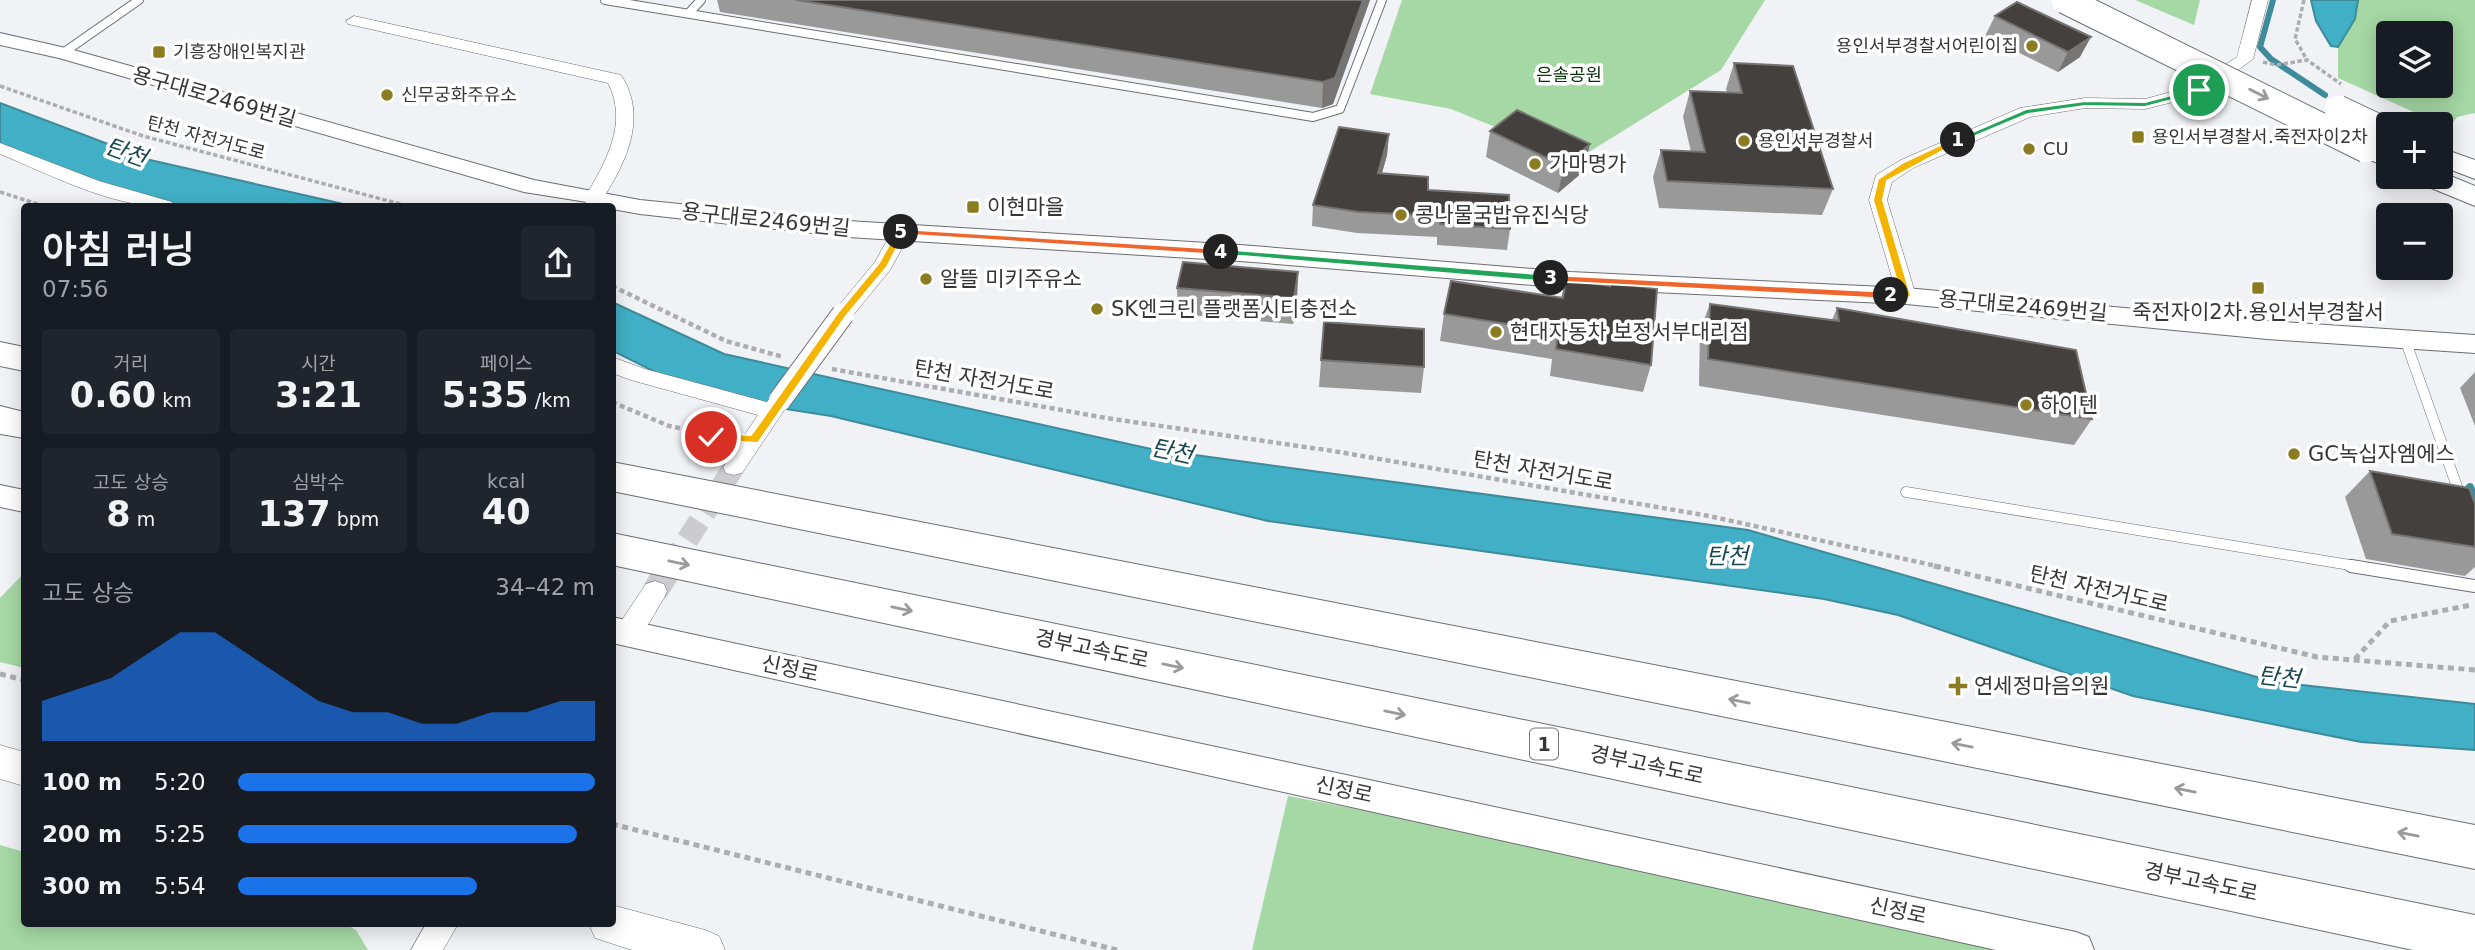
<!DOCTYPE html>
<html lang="ko">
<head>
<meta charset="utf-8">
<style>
	body { margin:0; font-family:"DejaVu Sans","Noto Sans KR",sans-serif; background:#20242c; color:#f1f3f6; height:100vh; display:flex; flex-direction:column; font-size:26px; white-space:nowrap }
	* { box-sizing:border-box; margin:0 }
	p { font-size:23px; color:#9ea1a6 }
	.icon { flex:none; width:38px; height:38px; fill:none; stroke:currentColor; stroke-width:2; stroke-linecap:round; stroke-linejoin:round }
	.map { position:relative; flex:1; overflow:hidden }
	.sheet { position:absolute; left:21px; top:203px; width:595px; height:724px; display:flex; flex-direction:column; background:#171b24; border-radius:7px; box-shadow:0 4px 18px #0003 }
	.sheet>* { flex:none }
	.controls { position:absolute; left:2376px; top:21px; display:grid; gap:14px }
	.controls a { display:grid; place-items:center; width:77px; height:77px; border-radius:7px; background:#171b24; box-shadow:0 4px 18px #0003; font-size:35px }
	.pin { position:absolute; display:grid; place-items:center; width:60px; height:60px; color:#fff; margin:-30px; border:4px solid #fff; border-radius:50%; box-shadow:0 2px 7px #0007 }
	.km { position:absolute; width:35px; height:35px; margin:-18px; border-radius:50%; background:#222; color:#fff; font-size:19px; line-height:35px; text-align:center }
	.round { display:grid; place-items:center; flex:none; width:74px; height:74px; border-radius:7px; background:#20242c }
	.head { display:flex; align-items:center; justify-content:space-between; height:119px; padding:0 21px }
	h1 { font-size:38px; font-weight:600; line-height:52px }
	.figures { display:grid; grid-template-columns:repeat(3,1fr); gap:10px; height:119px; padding:7px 21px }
	.figures div { display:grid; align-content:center; border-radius:7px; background:#20242c; text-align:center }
	.figures b { font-size:35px; font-weight:600 }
	.figures small { font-size:19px; font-weight:400 }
	.figures p { font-size:19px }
	.chart { height:196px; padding:14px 21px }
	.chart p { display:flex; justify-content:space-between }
	.chart svg { width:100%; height:126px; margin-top:7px; fill:#1a73e8; opacity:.7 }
	ul { padding:0 21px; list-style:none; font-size:23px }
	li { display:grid; grid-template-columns:112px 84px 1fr; align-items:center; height:52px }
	li i { height:18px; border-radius:9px; background:#1a73e8 }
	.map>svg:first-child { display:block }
</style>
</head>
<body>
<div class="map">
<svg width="2475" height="950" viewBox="0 0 2475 950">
	<rect width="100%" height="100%" fill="#f1f2f6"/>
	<path fill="#a5d8a4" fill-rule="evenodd" d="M1402,0H1765L1721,70L1576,160L1451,109L1370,94Z
		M2135,0H2200L2194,25Z
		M2358,0H2475V113L2457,117L2449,128L2338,78V47L2355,19ZM2389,33H2441V86H2389Z
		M24,573V668L0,662V598Z
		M1288,796L1452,827L2020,950H1252Z
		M0,845L24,852V924H345L356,930L368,950H0Z"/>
	<path fill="#41b0c6" stroke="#3e8b9b" stroke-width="2" d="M2311,0H2358L2355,19L2338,47L2331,46L2316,21Z
		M0,103L150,160L352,206H161L0,151Z
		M612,302L724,354L1151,449L1748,530L2274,682L2475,704V750L2361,742L2133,696L1898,615L1824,599L1268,521L831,416L703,396L613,351Z"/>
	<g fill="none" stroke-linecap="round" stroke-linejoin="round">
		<path stroke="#3e8b9b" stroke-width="6" d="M2273,0L2260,47L2271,59L2325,95"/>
		<path stroke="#3e8b9b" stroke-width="8" d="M2470,487L2475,501"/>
		<path stroke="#ccccd0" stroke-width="22" stroke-dasharray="22 10" stroke-linecap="butt" d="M670,567L734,467"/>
		<path stroke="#ccccd0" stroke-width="26" stroke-dasharray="26 13" stroke-linecap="butt" d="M655,591L671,566"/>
		<g stroke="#6b6d70" stroke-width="10">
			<path id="service-far2" d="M605,0L1313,117L1340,109L1382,0
				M689,13L701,0
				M63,53L139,0"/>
		</g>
		<g stroke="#6b6d70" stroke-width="11">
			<path id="service-far1" d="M2405,339L2461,498
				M1906,492L2362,567"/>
		</g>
		<g stroke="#6b6d70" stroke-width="14">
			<path id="service" d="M2351,566L2475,586"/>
		</g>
		<g stroke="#6b6d70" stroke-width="1">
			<path id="minor" d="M2252,0H2268L2253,59L2205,94L2145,109L2085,108L2030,117L1913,168L1892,182L1887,200L1916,296L1906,303L1899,301L1869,200L1876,175L1901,160L2020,108L2085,98L2145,99L2193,86L2237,57Z
				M354,16L621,75C649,118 625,165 600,203H586L584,199C605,163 629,124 608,83L348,24L346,21Z
				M0,143L99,181L172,202L174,206C119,211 51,175 0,154Z
				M901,226L911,232L890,270L850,319H836L833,314L836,309L875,262L894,228Z
				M612,357L645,369L767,402C773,393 777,391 788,394L791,400L742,473L734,475L726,473L723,467L758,415L631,380L612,373Z
				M655,581L664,584L667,591L664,598C653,614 641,648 618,640L614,633L618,626L646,584Z
				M426,924H458L443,950H411Z"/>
		</g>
		<g stroke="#6b6d70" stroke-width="2">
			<path id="tertiary" d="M0,33L70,49L534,180L640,200L848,221L1240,245L1570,272L1906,288L2267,321L2475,335V353L2267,339L1906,304L1570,288L1240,261L848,237L640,214L612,209V206L524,192L59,58L0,45Z
				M0,485L24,490V512L0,507Z
				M612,617L2076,932L2089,937L2094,950H1996L612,643Z"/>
		</g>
		<g stroke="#6b6d70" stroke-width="1">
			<path id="secondary" d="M0,745L24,752V786L0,779Z
				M612,905L705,930L719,936L725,950H632L595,938L589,924H612Z"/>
		</g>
		<g stroke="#6b6d70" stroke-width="2">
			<path id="primary" d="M2366,141L2389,149V167L2356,155L2352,149L2356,143Z
				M2441,148L2475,160V179L2441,166Z
				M2441,172L2475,186V206L2419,183L2415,177H2441Z"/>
		</g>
		<g stroke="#6b6d70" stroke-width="2">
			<path id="motorway" d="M0,342L24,347V371L0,366Z
				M0,406L24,412V438L0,434Z
				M612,462L2475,825V869L612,491Z
				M612,533L2475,915V950H2413L612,565Z"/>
		</g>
		<path stroke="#acadb0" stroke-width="3.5" stroke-dasharray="4.5 2.5" stroke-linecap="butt" d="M2304,0L2295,39L2307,60
			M2263,62L2276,65L2307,60L2341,84
			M0,86L143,136L408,206
			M2411,120L2422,124
			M0,192L44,206"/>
		<path stroke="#acadb0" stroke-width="4.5" stroke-dasharray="5 3.5" stroke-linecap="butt" d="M612,286L726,341L783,357
			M832,369L1106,418L1333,451L1709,516L1941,567
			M612,402L669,426L729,438"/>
		<path stroke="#acadb0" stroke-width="5" stroke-dasharray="6 4.5" stroke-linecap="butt" d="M1934,566L2317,657L2475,670
			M2355,659L2390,621L2471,605
			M0,674L24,680
			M612,824L1117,950"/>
		<use href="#service-far2" stroke="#fff" stroke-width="8"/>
		<use href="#service-far1" stroke="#fff" stroke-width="10"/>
		<use href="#service" stroke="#fff" stroke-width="12"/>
		<use href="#minor" fill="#fff" fill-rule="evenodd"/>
		<use href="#tertiary" fill="#fff" fill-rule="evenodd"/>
		<use href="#secondary" fill="#fff" fill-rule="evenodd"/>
		<use href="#primary" fill="#fff" fill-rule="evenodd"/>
		<use href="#motorway" fill="#fff" fill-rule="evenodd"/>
		<g stroke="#6b6d70" stroke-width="24" stroke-linecap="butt">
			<path id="minor-bridge" d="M780,400L843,314"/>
		</g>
		<g stroke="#6b6d70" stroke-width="29" stroke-linecap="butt">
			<path id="primary-bridge" d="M2065,0L2366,149
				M2338,109L2389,133"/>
		</g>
		<use href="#minor-bridge" stroke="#fff" stroke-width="22"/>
		<use href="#primary-bridge" stroke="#fff" stroke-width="27"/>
	</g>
	<path fill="#9a999a" d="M717,0H1370L1333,104L1322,108L720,12Z
		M1995,16L2080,57L2058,72L1985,36Z
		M1734,63L1833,189L1822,215L1659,208L1653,177L1661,150L1691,152L1683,117L1690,91L1727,92L1726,89Z
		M1490,131L1584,171L1558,193L1486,157Z
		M1389,134L1387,155L1382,173L1428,190L1510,229L1507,250L1437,245V237L1357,233L1312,226L1313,205Z
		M1183,262L1298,272L1297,298L1293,324L1178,314L1177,288Z
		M1566,279L1610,286L1611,282L1651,365L1643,392L1550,376L1552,359L1440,341L1444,314L1561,298Z
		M1710,304L1832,320L1837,308L2092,419L2074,445L1699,386L1700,330Z
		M1324,322L1424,367L1421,393L1319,387Z
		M2475,372V426L2460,388Z
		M2370,471L2475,504V567L2465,576L2366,559L2345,497Z"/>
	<path fill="#777574" d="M1363,0H1370L1333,104L1322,108L1323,82Z
		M2091,37L2080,57L2058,72L2068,52Z
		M1389,134L1387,155L1376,194L1378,173Z
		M1590,144L1584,171L1558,193L1564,166Z
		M1298,272L1297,298L1293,324L1294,298Z"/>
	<path fill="#43403d" stroke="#777574" stroke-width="2" d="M796,0H1363L1335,78L1323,82Z
		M2017,2L2091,37L2068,52L1995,16Z
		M1734,63L1793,66L1833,189L1667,181L1661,150L1705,152L1690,91L1742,93Z
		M1517,110L1590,144L1564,166L1490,131Z
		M1339,127L1389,134L1378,173L1428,177V190L1509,195L1510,229L1440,224V216L1359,212L1313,205Z
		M1183,262L1298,272L1294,298L1177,288Z
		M1566,279L1610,286L1611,282L1657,289L1651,365L1556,349L1558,332L1444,314L1451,281L1563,298Z
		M1710,304L1839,321L1837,308L2076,350L2092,419L1708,359Z
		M1324,322L1424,329V367L1321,360Z
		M2370,471L2469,488L2475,504V547L2392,534Z"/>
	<defs><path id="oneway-shaft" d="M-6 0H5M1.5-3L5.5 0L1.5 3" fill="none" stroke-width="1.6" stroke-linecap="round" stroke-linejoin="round" transform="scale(1.75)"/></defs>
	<g stroke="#9a9a9c">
		<use href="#oneway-shaft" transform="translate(2259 94) rotate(27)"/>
		<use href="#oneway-shaft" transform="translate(679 563) rotate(12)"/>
		<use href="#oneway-shaft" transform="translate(902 609) rotate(12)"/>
		<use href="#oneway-shaft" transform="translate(1173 666) rotate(12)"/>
		<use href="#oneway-shaft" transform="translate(1739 701) rotate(-169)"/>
		<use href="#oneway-shaft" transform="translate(1395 713) rotate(12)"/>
		<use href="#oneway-shaft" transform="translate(1962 745) rotate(-169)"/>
		<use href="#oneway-shaft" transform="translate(2185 790) rotate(-169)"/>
		<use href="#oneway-shaft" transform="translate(2408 834) rotate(-169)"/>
	</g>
	<path fill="#22a559" stroke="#fff" stroke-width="2" d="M2199,88L2202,92L2145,107L2085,106L2028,114L1961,142L1954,140L2026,109L2085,101L2145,102Z"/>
	<path fill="#f5b400" stroke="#fff" stroke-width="2" d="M1955,138L1963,140L1887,181L1883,200L1911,296L1906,299L1887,298V293L1900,292L1873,200L1878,179L1904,162Z"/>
	<path fill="#f0652b" stroke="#fff" stroke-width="2" d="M1551,275L1891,292L1896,295L1891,299L1548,281L1546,278Z"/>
	<path fill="#22a559" stroke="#fff" stroke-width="2" d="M1221,249L1551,275L1556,278L1551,282L1217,254Z"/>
	<path fill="#f0652b" stroke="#fff" stroke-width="2" d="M901,229L1221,249L1226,252L1221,255L897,234Z"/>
	<path fill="#f5b400" stroke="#fff" stroke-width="2" d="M901,229L905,232L887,267L846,316L758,443L707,440L705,437L711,433L751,435L839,311L879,263L896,232Z"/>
	<g fill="#8b7c22" stroke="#fff" stroke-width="2.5">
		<circle cx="2032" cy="46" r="7"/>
		<rect x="152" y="45" width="14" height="14" rx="3.5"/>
		<circle cx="387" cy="95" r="7"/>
		<rect x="2131" y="130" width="14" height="14" rx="3.5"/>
		<circle cx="1744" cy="141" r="7"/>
		<circle cx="2029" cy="149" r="7"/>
		<circle cx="1535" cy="164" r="7"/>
		<rect x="966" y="200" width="14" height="14" rx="3.5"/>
		<circle cx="1401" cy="215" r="7"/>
		<circle cx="926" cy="279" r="7"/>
		<rect x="2251" y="281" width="14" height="14" rx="3.5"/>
		<circle cx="1097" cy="309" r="7"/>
		<circle cx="1496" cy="332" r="7"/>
		<circle cx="2026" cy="405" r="7"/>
		<circle cx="2294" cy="454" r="7"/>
		<path d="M1954.5 675.5h7v7h7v7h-7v7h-7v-7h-7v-7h7z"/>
	</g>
	<g text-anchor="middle" stroke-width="7" stroke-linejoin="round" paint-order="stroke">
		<g font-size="18" fill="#363638" stroke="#fff" text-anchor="start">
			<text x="2018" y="52" text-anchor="end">용인서부경찰서어린이집</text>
			<text x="173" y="58">기흥장애인복지관</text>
			<text x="401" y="101">신무궁화주유소</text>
			<text x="2152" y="143">용인서부경찰서.죽전자이2차</text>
			<text x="1758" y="147">용인서부경찰서</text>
			<text x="2043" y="155">CU</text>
		</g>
		<g font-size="18" fill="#09330c" stroke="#fff">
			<text x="1569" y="81">은솔공원</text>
		</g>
		<g font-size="18" fill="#363638" stroke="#fff">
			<text transform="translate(206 138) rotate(15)" y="6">탄천 자전거도로</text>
		</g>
		<rect fill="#fff" stroke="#727274" stroke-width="2" x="1530" y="728.5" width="28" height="31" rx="5"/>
		<g font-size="19" font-weight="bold" fill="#363638">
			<text x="1544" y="751">1</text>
		</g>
		<g font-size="21" fill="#363638" stroke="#fff">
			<text transform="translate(214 97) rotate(16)" y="7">용구대로2469번길</text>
			<text transform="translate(766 220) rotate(6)" y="7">용구대로2469번길</text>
			<text transform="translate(2023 306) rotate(5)" y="7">용구대로2469번길</text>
			<text transform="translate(984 380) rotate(10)" y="7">탄천 자전거도로</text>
			<text transform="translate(1543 471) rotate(10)" y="7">탄천 자전거도로</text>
			<text transform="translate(2099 589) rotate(13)" y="7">탄천 자전거도로</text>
			<text transform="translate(1092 649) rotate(12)" y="7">경부고속도로</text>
			<text transform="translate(790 669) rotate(12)" y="7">신정로</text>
			<text transform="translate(1647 765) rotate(12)" y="7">경부고속도로</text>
			<text transform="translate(1344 790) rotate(12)" y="7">신정로</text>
			<text transform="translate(2201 882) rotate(12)" y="7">경부고속도로</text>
			<text transform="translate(1898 911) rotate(12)" y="7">신정로</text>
		</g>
		<g font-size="21" fill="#363638" stroke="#fff" text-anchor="start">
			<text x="1549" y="171">가마명가</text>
			<text x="987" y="214">이현마을</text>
			<text x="1415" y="222">콩나물국밥유진식당</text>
			<text x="940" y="286">알뜰 미키주유소</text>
			<text x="1111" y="316">SK엔크린 플랫폼시티충전소</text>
			<text x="2258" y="319" text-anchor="middle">죽전자이2차.용인서부경찰서</text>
			<text x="1510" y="339">현대자동차 보정서부대리점</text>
			<text x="2040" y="412">하이텐</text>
			<text x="2308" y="461">GC녹십자엠에스</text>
			<text x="1974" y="693">연세정마음의원</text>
		</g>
		<g font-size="23" font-style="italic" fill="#174851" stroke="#fff">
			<text transform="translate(126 152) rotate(20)" y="8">탄천</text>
			<text transform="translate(1172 451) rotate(12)" y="8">탄천</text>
			<text x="1727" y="564">탄천</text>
			<text transform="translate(2279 677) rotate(6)" y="8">탄천</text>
		</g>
	</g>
</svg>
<div class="controls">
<a><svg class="icon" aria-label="layers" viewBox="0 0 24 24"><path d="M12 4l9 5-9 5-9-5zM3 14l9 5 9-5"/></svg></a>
<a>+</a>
<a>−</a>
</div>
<div class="pin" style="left:2199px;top:90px;background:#1e9e55"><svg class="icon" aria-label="arrive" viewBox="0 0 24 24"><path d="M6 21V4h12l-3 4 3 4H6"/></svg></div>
<div class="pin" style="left:711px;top:437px;background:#d93025"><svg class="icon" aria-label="check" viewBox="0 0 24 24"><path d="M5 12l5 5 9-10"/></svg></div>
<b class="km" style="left:1958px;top:140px">1</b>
<b class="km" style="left:1891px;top:295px">2</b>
<b class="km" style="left:1551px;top:278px">3</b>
<b class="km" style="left:1221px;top:252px">4</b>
<b class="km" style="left:901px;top:232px">5</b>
<section class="sheet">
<div class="head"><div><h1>아침 러닝</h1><p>07:56</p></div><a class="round"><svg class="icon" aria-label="share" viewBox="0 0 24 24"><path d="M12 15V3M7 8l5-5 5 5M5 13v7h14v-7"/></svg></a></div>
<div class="figures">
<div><p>거리</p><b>0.60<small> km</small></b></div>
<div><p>시간</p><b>3:21</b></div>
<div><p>페이스</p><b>5:35<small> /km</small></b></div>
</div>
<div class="figures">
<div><p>고도 상승</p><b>8<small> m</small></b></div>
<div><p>심박수</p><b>137<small> bpm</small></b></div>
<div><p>kcal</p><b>40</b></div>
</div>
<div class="chart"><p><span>고도 상승</span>34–42 m</p>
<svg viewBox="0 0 160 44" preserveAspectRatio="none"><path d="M0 44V30L10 26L20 22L30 14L40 6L50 6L60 14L70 22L80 30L90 34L100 34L110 38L120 38L130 34L140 34L150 30L160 30V44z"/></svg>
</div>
<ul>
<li><b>100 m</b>5:20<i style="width:100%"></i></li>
<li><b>200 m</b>5:25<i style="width:95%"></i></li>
<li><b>300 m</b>5:54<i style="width:67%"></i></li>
</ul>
</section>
</div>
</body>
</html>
